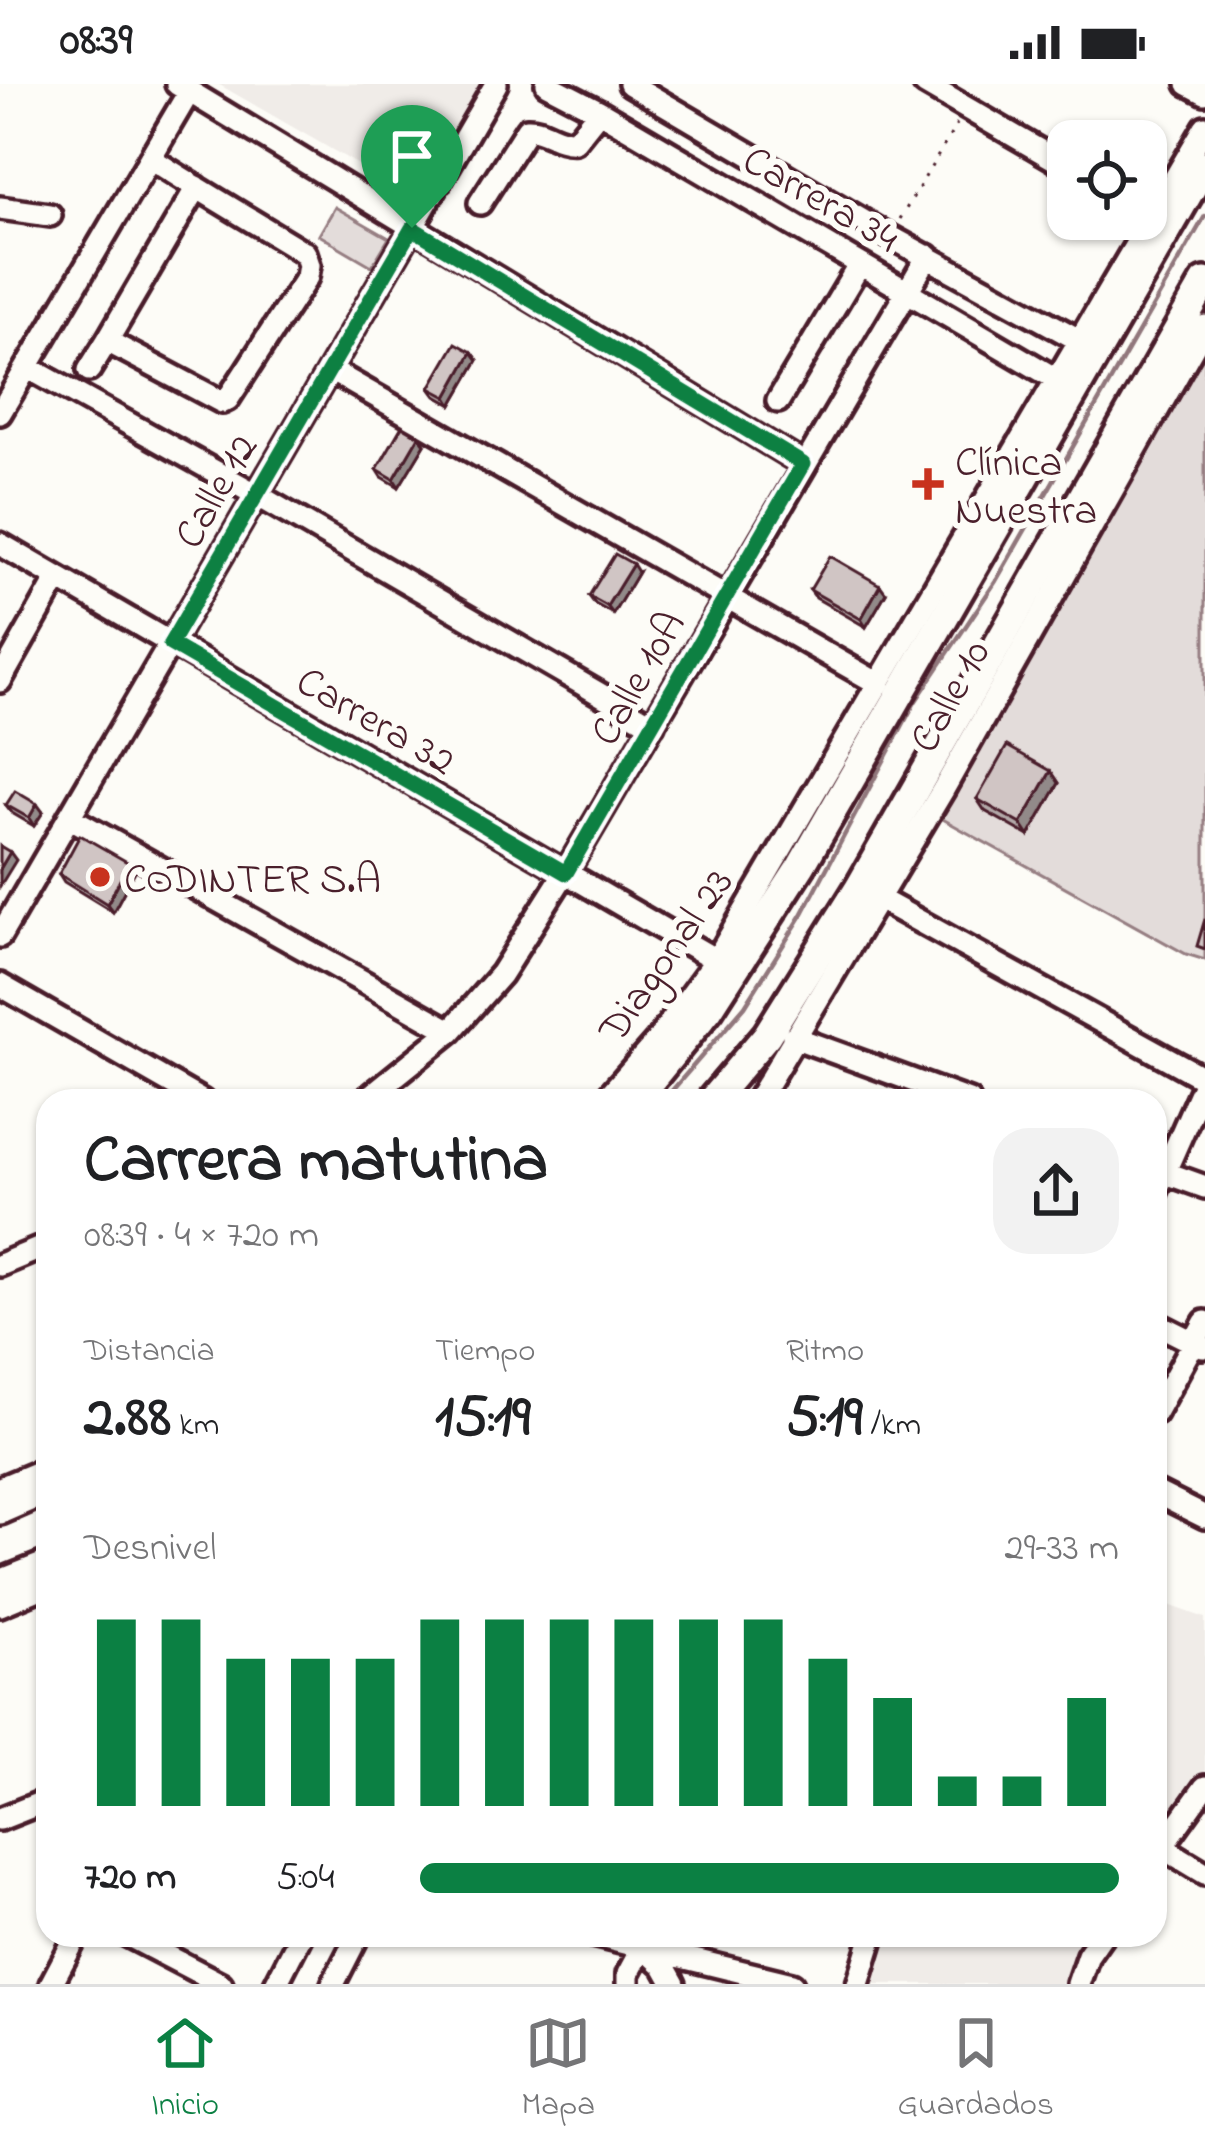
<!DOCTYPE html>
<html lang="es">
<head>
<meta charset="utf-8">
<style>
	body { margin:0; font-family:"Indie Flower",sans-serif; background:#f2f2f2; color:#202124; height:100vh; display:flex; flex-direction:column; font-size:45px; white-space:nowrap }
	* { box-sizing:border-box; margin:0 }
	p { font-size:39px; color:#757577 }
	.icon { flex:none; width:66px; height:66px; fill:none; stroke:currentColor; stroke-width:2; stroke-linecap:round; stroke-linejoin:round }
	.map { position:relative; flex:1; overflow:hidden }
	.panel { position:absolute; left:36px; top:1005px; width:1131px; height:858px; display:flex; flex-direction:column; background:#fff; border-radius:36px; box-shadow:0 3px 9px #0004 }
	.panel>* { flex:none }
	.fabs { position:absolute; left:1047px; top:36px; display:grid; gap:24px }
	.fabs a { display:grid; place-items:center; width:120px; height:120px; border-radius:24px; background:#fff; box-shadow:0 3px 9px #0004; font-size:60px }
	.pin { position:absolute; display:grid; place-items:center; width:102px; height:102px; color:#fff; margin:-123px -51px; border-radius:50% 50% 50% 0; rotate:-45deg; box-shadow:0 0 12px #0007 }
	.pin .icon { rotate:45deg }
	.round { display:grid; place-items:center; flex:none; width:126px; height:126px; border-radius:36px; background:#f2f2f2 }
	.head { display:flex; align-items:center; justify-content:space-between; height:204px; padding:0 48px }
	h1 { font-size:66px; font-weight:700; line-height:90px }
	.figures { display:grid; grid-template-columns:repeat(3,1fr); gap:18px; height:204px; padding:12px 48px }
	.figures div { display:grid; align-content:center }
	.figures b { font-size:60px; font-weight:700 }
	.figures small { font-size:33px; font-weight:400 }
	.figures p { font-size:33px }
	.chart { height:336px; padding:24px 48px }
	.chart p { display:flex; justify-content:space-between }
	.chart svg { width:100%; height:216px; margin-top:12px; stroke:#0b8043; stroke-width:6 }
	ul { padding:0 48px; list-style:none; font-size:39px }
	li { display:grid; grid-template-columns:192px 144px 1fr; align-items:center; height:90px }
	li i { height:30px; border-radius:15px; background:#0b8043 }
	.status { display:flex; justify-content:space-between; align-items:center; height:84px; padding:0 60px; background:#fff; direction:ltr }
	.status svg { height:33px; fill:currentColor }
	.tab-bar { display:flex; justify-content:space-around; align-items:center; height:168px; border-top:3px solid #e0e0e0; background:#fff; font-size:33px; color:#757577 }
	.tab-bar a { display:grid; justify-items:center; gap:6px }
	.tab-bar .selected { color:#0b8043 }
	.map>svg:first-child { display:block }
</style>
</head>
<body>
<div class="status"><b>08:39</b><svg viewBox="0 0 49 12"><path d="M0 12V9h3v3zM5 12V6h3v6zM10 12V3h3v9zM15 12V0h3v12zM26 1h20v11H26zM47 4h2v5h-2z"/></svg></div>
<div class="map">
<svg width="1205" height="1900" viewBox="0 0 1205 1900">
	<rect width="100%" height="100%" fill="#fdfcf7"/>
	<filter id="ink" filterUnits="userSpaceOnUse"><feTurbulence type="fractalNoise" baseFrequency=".00833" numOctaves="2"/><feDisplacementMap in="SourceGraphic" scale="24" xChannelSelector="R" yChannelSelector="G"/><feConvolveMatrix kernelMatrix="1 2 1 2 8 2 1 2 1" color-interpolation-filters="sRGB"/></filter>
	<g filter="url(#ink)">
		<path fill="#f0ece8" d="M218,0H482L416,114Z
			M1155,1516L1205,1534V1703L1155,1773Z
			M873,1851H1102L1078,1900H858Z"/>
		<path fill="#e3dcda" stroke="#967e82" stroke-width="3" d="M335,123L389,154L372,182L319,151Z
			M1205,242V876L1186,870L930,728Z"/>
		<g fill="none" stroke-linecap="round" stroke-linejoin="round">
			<path stroke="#91777b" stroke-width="4.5" d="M663,1017L745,922L802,831L915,618L996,497L1205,132"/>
			<g stroke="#4a1f2b" stroke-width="30">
				<path id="minor" d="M177,0L803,380
					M547,0L599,27L1056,295
					M630,0L889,152L1079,256
					M925,0L1068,83
					M1188,0L1205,9
					M150,74C201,107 253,137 305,169L309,181L307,193L228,315L222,318L107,257L197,103
					M480,119L527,45C545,44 557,59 575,57L599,27
					M0,124L50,131
					M27,283L257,411L653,641
					M89,286L107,257
					M330,286L879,600
					M778,317L860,180
					M0,329L189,8
					M0,460L716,876
					M0,597L58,494
					M69,733L451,947
					M879,815L1205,995
					M0,852L496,0
					M0,901L202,1017
					M793,953L969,1017
					M364,1017L451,947L501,890L573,776L928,172
					M604,1017L656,958L716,876L1205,43
					M757,1017L943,706L1205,242
					M1155,1085L1205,1103
					M1155,1110L1205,997
					M0,1181L48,1161
					M1155,1239L1203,1263
					M1155,1329L1205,1238
					M0,1404L48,1384
					M1155,1408L1205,1433
					M0,1521L48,1501
					M0,1735L48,1716
					M1162,1763L1205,1789
					M1155,1773L1205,1703
					M127,1851L221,1900
					M592,1851L792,1900
					M643,1863L664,1882L674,1900
					M51,1900L77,1851
					M276,1900L301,1851
					M333,1900L358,1851
					M628,1900V1890L643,1862
					M858,1900L873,1851
					M1078,1900L1088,1871L1102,1851"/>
			</g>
			<g stroke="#4a1f2b" stroke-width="36">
				<path id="major" d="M634,1017L709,925L801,782L1205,81
					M711,1017L767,951L859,804L1205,198
					M0,1426L48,1405
					M0,1500L48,1481"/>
			</g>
			<path stroke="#4a1f2b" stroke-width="3" stroke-dasharray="3 9" stroke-linecap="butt" d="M900,135L957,40"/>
			<use href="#minor" stroke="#fdfcf7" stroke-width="21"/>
			<use href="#major" stroke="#fdfcf7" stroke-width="27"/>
		</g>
		<path fill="#b3a9a9" stroke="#4a1f2b" stroke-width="3" d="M472,268L478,276L452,321L436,312L430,304Z
			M419,352L425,360L399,403L382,393L377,385Z
			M638,488L613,530L595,520L589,512Z
			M810,506L886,509L866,543L816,514Z
			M1051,687L1059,699L1029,752L985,727L977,715Z
			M6,721L43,728L34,742L12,729Z
			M129,779L135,787L113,828L64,798L59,790Z"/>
		<path fill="#928a89" stroke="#4a1f2b" stroke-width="3" d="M472,268L478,276L452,321L447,313Z
			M419,352L425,360L399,403L394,395Z
			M633,480L638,488L613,530L607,522Z
			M880,501L886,509L866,543L861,535Z
			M1051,687L1059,699L1029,752L1021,740Z
			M37,720L43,728L34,742L29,734Z
			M10,768L16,776L0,802V785Z
			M129,779L135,787L113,828L107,820Z"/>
		<path fill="#d0c5c4" stroke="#4a1f2b" stroke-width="3" d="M456,259L472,268L447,313L430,304Z
			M402,342L419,352L394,395L377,385Z
			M615,470L633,480L607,522L589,512Z
			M830,472L880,501L861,535L810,506Z
			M1007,662L1051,687L1021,740L977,715Z
			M15,707L37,720L29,734L6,721Z
			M80,751L129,779L107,820L59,790Z
			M0,762L10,768L0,785Z
			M1205,835V865L1197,862Z"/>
	</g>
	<g fill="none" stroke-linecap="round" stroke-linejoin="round" filter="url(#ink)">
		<g stroke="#fff" stroke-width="24">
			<path id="route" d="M412,144L803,380L566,789L170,560Z"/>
		</g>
		<use href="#route" stroke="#0b8043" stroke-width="15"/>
	</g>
	<g fill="#c8321e" stroke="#fdfcf7" stroke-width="4.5">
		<path d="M922 382h12v12h12v12h-12v12h-12v-12h-12v-12h12z"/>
		<circle cx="100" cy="793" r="12"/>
	</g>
	<g text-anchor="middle" stroke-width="12" stroke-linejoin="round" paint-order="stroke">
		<g font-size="42" fill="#4a1f2b" stroke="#fdfcf7">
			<text transform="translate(822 113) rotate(30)" y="15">Carrera 34</text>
			<text transform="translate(214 406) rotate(-60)" y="15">Calle 12</text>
			<text transform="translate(636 593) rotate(-60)" y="15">Calle 10A</text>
			<text transform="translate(948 611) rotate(-61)" y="15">Calle 10</text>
			<text transform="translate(377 635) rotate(30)" y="15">Carrera 32</text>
			<text transform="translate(664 870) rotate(-55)" y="15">Diagonal 23</text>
		</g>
		<g font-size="42" fill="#4a1f2b" stroke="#fdfcf7" text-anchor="start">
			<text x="955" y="391">Clínica<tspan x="955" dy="48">Nuestra</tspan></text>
			<text x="124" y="808">CODINTER S.A</text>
		</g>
	</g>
</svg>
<div class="fabs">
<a><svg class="icon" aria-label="locate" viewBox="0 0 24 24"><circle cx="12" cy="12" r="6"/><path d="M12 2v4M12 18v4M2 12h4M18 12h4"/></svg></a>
</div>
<div class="pin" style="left:412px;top:144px;background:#1e9e55"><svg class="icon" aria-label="arrive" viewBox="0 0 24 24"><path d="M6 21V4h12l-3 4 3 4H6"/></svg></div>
<section class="panel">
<div class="head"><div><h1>Carrera matutina</h1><p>08:39 · 4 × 720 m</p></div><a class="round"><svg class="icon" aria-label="share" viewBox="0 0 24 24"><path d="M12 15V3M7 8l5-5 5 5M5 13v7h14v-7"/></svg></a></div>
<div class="figures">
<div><p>Distancia</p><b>2.88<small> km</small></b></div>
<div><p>Tiempo</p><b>15:19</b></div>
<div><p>Ritmo</p><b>5:19<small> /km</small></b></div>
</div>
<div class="chart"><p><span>Desnivel</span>29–33 m</p>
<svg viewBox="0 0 160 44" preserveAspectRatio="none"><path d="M5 44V6M15 44V6M25 44V14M35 44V14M45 44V14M55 44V6M65 44V6M75 44V6M85 44V6M95 44V6M105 44V6M115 44V14M125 44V22M135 44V38M145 44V38M155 44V22"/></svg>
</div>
<ul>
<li><b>720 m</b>5:04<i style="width:100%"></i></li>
</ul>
</section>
</div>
<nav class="tab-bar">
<a class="selected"><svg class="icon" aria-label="home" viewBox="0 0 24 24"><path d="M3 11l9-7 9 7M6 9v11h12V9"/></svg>Inicio</a>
<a><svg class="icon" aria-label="map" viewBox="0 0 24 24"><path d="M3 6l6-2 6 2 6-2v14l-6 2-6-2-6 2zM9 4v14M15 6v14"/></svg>Mapa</a>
<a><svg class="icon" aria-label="saved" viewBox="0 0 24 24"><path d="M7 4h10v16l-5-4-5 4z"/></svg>Guardados</a>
</nav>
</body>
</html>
